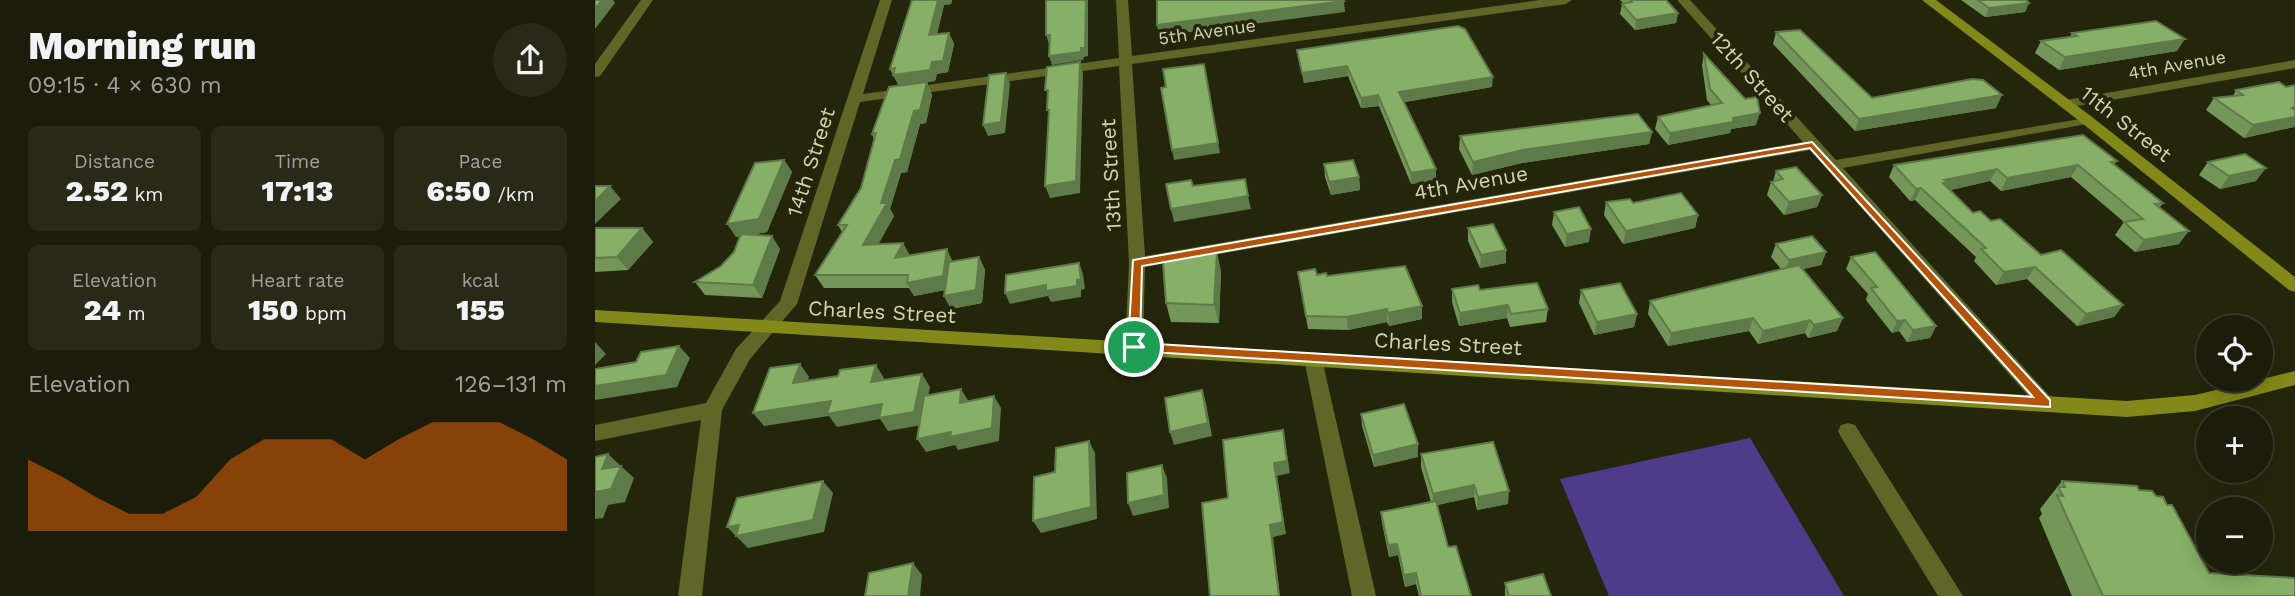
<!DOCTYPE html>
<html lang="en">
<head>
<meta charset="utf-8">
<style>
	body { margin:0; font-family:"Work Sans",sans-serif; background:#282917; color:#f1f3f6; height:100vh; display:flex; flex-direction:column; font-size:26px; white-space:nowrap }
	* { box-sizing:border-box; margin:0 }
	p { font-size:23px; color:#a0a19c }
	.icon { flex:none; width:38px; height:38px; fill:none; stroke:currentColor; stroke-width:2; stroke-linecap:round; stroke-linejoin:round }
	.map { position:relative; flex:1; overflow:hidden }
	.side { display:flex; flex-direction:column; background:#1b1c09; width:595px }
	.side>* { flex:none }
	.controls { position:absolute; left:1601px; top:315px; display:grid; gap:14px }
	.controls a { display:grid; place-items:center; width:77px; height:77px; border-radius:50%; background:#1b1c09; box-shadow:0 4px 18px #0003,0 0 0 2px #393a2a; font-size:35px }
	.pin { position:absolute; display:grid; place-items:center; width:60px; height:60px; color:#fff; margin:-30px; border:4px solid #fff; border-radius:50%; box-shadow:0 2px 7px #0007 }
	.round { display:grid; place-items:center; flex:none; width:74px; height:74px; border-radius:37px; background:#282917 }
	.overview { display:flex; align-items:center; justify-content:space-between; height:119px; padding:0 28px }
	h1 { font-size:38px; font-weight:800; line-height:52px }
	.metrics { display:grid; grid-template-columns:repeat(3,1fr); gap:10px; height:119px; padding:7px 28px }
	.metrics div { display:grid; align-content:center; border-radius:10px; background:#282917; text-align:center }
	.metrics b { font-size:30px; font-weight:800 }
	.metrics small { font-size:19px; font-weight:400 }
	.metrics p { font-size:19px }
	.chart { height:196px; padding:14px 28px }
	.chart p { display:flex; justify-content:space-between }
	.chart svg { width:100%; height:126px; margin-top:7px; fill:#b45309; opacity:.7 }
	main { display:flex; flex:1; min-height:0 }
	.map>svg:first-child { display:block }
</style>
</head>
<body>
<main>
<section class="side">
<div class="overview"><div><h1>Morning run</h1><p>09:15 · 4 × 630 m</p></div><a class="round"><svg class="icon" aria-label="share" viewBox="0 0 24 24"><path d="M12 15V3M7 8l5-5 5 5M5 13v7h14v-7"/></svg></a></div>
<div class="metrics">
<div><p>Distance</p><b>2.52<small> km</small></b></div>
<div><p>Time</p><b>17:13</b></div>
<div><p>Pace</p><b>6:50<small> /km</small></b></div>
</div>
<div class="metrics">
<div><p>Elevation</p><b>24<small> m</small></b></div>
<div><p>Heart rate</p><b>150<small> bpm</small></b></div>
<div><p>kcal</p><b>155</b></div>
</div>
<div class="chart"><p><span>Elevation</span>126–131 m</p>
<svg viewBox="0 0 160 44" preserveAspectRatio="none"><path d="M0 44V19L10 25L20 32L30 38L40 38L50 32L60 19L70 12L80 12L90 12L100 19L110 12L120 6L130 6L140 6L150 12L160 19V44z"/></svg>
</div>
</section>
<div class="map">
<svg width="1700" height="596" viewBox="0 0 1700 596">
	<rect width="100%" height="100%" fill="#24260c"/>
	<path fill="#503b8a" d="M1155,438L1249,596H1014L965,479Z"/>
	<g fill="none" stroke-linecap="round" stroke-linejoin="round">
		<path fill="#616527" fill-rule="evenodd" d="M46,0H58L5,76L0,77V64Z
			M285,0H297L268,94L524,58L521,0H533L537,56L945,0H977L971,4L537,64L550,256L1208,142L1082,0H1095L1241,160L1497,117L1499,120L1492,124L1248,168L1461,403L1458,408L1451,411L1444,408L1215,150L550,267L548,347L546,352H532L530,347L534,263L524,66L265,102L202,304L155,359L127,410L107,596H83L106,420L0,441V425L111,403L141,349L185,301Z
			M1700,60V68L1471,108L1464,104L1471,100Z
			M718,352L725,354L727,359L781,596H757L709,359L711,354Z
			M1253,423L1260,425L1368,596H1343L1246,437L1243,431L1246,425Z"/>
		<path fill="#838918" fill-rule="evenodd" d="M1327,0H1341L1497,117L1700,277V292L1694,290L1487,123Z
			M0,310L1532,401L1600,395L1700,371V385L1600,411L1532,417L0,322Z"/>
	</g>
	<path fill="#749659" d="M317,0H357L356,4L349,5L342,34L354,33L359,44L353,72L342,74L340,81L332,82L337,95L331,123L325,124L312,172L306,173L295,209L299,216L283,244L308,243L315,256L358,261L384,257L390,270L387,303L356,309L349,296L350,290L319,296L314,288H229L220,275L247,232L243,225L266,188L279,139L277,134L304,86L295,69Z
		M1025,0H1071L1083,13L1081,23L1040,30L1025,14L1027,4H1029Z
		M1366,0H1431L1434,3L1430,12L1390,17Z
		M1181,32L1277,98L1401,108L1260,131L1178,44Z
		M1477,33L1582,51L1464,70L1440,53L1446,41L1475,37Z
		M702,50L897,87L809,102L841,180L816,184L784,106L766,108L753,76L709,83Z
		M1109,54L1161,125L1136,129L1135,133L1073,145L1060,129L1063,117L1116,105L1112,100L1107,65Z
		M1641,90L1699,127L1649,138L1611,110L1619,98L1638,96Z
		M1057,132L1054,144L927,163L877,175L864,149L865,136Z
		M189,160L197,172L172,232L157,235L185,249L167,298L110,295L100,282L126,266L139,252L145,236L141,237Z
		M1522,161L1519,165L1568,203L1564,208L1584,244L1540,252L1520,235L1529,222L1476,177L1406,191L1395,181L1355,190L1378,213L1396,221L1446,255L1528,305L1519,317L1482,326L1432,279L1401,285L1379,261L1381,257L1320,200L1315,201L1294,177L1299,165Z
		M1613,162L1661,181L1625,189L1604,175Z
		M729,164L764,177L765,190L736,195L730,177Z
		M1181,171L1227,195L1222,207L1189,215L1172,195L1176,182H1178Z
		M1011,202L1038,203L1103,215L1100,228L1028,244L1009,215Z
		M959,212L994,242L970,247L957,225Z
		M0,228H47L58,242L33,270L0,272Z
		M873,228L911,263L885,268L873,241Z
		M1181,244L1231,252L1226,265L1208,269L1242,331L1213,338L1210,333L1163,344L1154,331L1073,346L1053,314L1055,301L1186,269L1176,257Z
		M1256,257L1341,326L1335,338L1312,342L1304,331L1297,333L1271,300L1273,294L1251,269Z
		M626,271L624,323L576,322L571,303Z
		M703,272L732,276L827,306V319L794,326L792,322L753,330L713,329Z
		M857,289L885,290L953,309L951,322L915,327L912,318L864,326L857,302Z
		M986,290L1042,314L1039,327L999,335L984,303Z
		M766,414L823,444V457L779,467L767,426Z
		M826,454L913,504L882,510L879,497L842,505L853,547L876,596H824L821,584L810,587L803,555L794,557L787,523L786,512L836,502L826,467Z
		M1467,481L1544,490L1561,496L1572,505L1614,573L1700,596H1477L1444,518L1447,514L1445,509Z
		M910,583L956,596H910Z"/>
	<path fill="#5e7a48" d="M7,0H18L20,3L0,29V9Z
		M343,0H357L356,4L349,5L339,47L334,35Z
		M491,0H493V56L489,57L488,60L457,65L454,56Z
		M749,1L750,12L564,36L562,25Z
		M1434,3L1430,12L1390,17L1394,8Z
		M1083,13L1081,23L1040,30L1041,20Z
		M354,33L359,44L353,72L342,74L340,81L332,82L337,95L331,123L325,124L312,172L306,173L295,209L299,216L276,258L268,245L304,86L298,75L337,62Z
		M451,35H455L458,44H454Z
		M1590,39L1582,51L1464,70L1470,57Z
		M485,62L488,74L485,193L455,198L450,186Z
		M609,64L625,153L579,160L577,150Z
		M752,66L753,76L709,83L707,73Z
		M411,73L415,84L410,133L393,136L388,125Z
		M898,77L897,87L805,103L804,92Z
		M783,95L784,106L766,108V98Z
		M1407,95L1401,108L1260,131L1264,119Z
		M1700,107V126L1699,127L1649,138L1658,125Z
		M1165,113L1161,125L1136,129L1135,133L1073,145L1075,133L1138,118Z
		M1057,132L1054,144L927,163L877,175L878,162L928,150Z
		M189,160L197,172L172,232L141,237L132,224Z
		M1483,165L1476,177L1406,191L1412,178Z
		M1671,168L1661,181L1625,189L1634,176Z
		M841,169V180L816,184V173Z
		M1402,169L1395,181L1348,192L1349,180Z
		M764,177L765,190L736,195L734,182Z
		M15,186L26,199L0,224V201Z
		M1326,188L1320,200L1315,201L1321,189Z
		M1227,195L1222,207L1189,215L1194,202Z
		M653,196L656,209L579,222L576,209Z
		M1103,215L1100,228L1028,244L1031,231Z
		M47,228L58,242L33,270L22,257Z
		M996,229L994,242L970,247L972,234Z
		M1594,231L1584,244L1540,252L1549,240Z
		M177,236L185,249L167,298L158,285Z
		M308,243L315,256L300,258Z
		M352,249L358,262L355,289L319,296L312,283Z
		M911,250V263L885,268L886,255Z
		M622,252L626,271L624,323L619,305Z
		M1231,252L1226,265L1189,273L1194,260Z
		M384,257L390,270L387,303L356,309L349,296Z
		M484,263L488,274L490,289L486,290V297L456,302L453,296L415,304L410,293Z
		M1440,267L1432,279L1401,285L1409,272Z
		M913,305L912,318L864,326L865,313Z
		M1528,305L1519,317L1482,326L1491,314Z
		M827,306V319L794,326L793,313Z
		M792,309V322L753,330L752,317Z
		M1042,314L1039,327L999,335L1002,322Z
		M1158,318L1154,331L1073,346L1076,333Z
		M1248,318L1242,331L1213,338L1219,325Z
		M1215,320L1210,333L1163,344L1168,331Z
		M1310,320L1304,331L1297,333L1302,321Z
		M1341,326L1335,338L1312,342L1318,330Z
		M0,342L11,354L0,365Z
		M84,346L95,358L82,387L0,400V386Z
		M205,364L214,377L208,396L198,383Z
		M281,365L289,378L285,395L276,382Z
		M327,374L335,387L327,425L293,431L285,419L242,427L234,416L169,426L158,413L236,401Z
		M366,389L374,402L365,403Z
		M607,390L611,403L617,436L579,445L575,432Z
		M399,396L406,408L404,441L363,450L360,445L331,452L322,439Z
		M688,430L695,473L682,476L691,534L678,537L685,596H684L675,525L679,463Z
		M494,441L500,453L502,519L446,533L438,521Z
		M823,444V457L779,467L778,455Z
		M13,454L39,478L30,502L13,505L8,518L0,519V492L7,469Z
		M567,465L572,478L574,508L538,516L533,503Z
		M228,481L238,493L229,532L153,548L132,527Z
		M879,485V497L838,506V494Z
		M914,491L913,504L882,510L883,497Z
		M802,544L803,555L794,557L793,545Z
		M318,563L327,575L325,596H313Z
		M821,573V584L810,587L809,575Z"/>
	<path fill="#87af67" stroke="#5e7a48" stroke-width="2" d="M0,0H7L0,9Z
		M317,0H343L334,35L354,33L348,61L337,62L335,70L298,75L300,68L295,69Z
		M451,0H491L490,48H486V52L454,56L455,35H451Z
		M562,0H748L749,1L562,25Z
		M1035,0H1071L1083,13L1041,20L1027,4L1037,2Z
		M1383,0H1431L1434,3L1394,8Z
		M1561,21L1590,39L1470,57L1446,41L1482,36L1477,33Z
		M863,26L870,29L898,77L804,92L841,169L816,173L783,95L766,98L752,66L707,73L702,50Z
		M1205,30L1277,98L1377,79L1388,80L1407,95L1264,119L1181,32Z
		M1109,54L1150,99L1162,97L1165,113L1138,118V122L1075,133L1063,117L1127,103L1115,89Z
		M485,62L481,181L450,186L454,110H452L453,90H450L452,67Z
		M609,64L623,143L577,150L566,88L571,87L568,69Z
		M411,73L406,122L388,125L394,75Z
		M332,82L325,110L319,111L305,159L300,160L286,203H292L268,245L308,243L300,258L352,249L348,276L312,283L313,275H220L252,225H243L266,188L281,133L277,134L294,87Z
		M1684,82L1691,87L1700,85V107L1697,108L1700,110V117L1658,125L1619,98L1648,95L1641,90Z
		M1043,114L1057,132L928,150L878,162L865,136Z
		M1488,135L1522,161L1516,162L1568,203L1560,204L1594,231L1549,240L1529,222L1548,219L1483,165L1412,178L1402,169L1349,180L1352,182L1348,183L1378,213L1385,211L1396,221L1405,219L1446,255L1466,250L1528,305L1491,314L1440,267L1409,272L1386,249L1391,248L1326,188L1321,189L1299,165Z
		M1650,154L1671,168L1634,176L1613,162Z
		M189,160L164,219L132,224L160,163Z
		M758,160L764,177L734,182L729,164Z
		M1201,167L1227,195L1194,202L1176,182L1188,179L1181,171Z
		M650,179L653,196L576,209L571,184L596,180L598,186Z
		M0,186H15L0,201Z
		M1086,193L1103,215L1031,231L1011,202L1035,199L1038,203Z
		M984,207L996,229L972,234L959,212Z
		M898,224L911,250L886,255L873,228Z
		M0,228H47L22,257L0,258Z
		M146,234L177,236L158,285L100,282L126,266L139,252Z
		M1217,236L1231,252L1194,260L1181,244Z
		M622,252L619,305L571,303L568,262Z
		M1280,252L1341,326L1318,330L1310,320L1302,321L1276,288L1282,287L1256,257Z
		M384,257L381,290L349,296L354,262Z
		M484,263L486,279L482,280V286L451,291V285L410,293L411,275Z
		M1204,265L1248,318L1219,325L1215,320L1168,331L1158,318L1076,333L1055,301Z
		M810,266L827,306L793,313L792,309L752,317L711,316L703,272L720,269L722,275L731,273L732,276Z
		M942,283L953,309L916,314L913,305L865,313L857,289L883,285L885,290Z
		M1025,283L1042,314L1002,322L986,290Z
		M84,346L71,375L0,386V369L41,362L46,352Z
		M205,364L198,383L243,376L245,370L281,365L276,382L327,374L319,412L284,418L287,404L232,414L236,401L158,413L175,368Z
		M366,389L365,403L399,396L397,428L355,437L356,432L322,439L329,396Z
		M607,390L613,423L575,432L570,398Z
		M809,404L823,444L778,455L766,414Z
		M688,430L692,461L679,463L688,522L675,525L684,596H615L607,503L633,498L628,440Z
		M494,441L496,507L438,521L439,477L460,472L461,448Z
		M898,442L914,491L883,497L879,485L838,494L826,454Z
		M13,454L7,469L26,466L16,489L0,492V457Z
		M567,465L569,495L533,503L532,473Z
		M228,481L218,520L141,536L144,525L132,527L142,498Z
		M1467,481L1542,486L1544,490L1557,491L1561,496L1568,497L1572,505H1577L1614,573L1700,578V596H1508L1462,495L1468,496L1463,487H1470Z
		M841,501L853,547L861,546L876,596H826L821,573L809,575L802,544L793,545L786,512Z
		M318,563L313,596H270L274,573Z
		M948,574L956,596H914L910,583Z"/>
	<path fill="#b45309" stroke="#fff" stroke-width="2" fill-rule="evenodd" d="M1217,142L1455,400V407L539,351L533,347L538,260ZM1215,148L1438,397L545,343L547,266Z"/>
	<g text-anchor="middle" stroke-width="7" stroke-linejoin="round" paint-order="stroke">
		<g font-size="18" fill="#d2d6ae" stroke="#24260c">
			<text transform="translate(612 32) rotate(-8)" y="6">5th Avenue</text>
			<text transform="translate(1582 65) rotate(-10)" y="6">4th Avenue</text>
		</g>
		<g font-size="21" fill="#d2d6ae" stroke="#24260c">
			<text transform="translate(1157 77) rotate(48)" y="7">12th Street</text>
			<text transform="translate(1531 124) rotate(38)" y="7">11th Street</text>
			<text transform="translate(216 162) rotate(-72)" y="7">14th Street</text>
			<text transform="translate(516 175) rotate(-93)" y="7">13th Street</text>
			<text transform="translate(876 183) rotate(-10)" y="7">4th Avenue</text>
			<text transform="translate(287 312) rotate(3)" y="7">Charles Street</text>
			<text transform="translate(853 344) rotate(3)" y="7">Charles Street</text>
		</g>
	</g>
</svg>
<div class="controls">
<a><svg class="icon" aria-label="locate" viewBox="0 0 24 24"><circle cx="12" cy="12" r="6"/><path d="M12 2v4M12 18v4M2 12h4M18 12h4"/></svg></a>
<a>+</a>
<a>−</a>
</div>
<div class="pin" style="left:539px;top:347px;background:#1e9e55"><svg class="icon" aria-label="arrive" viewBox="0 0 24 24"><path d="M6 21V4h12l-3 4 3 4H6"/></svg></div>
</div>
</main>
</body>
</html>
